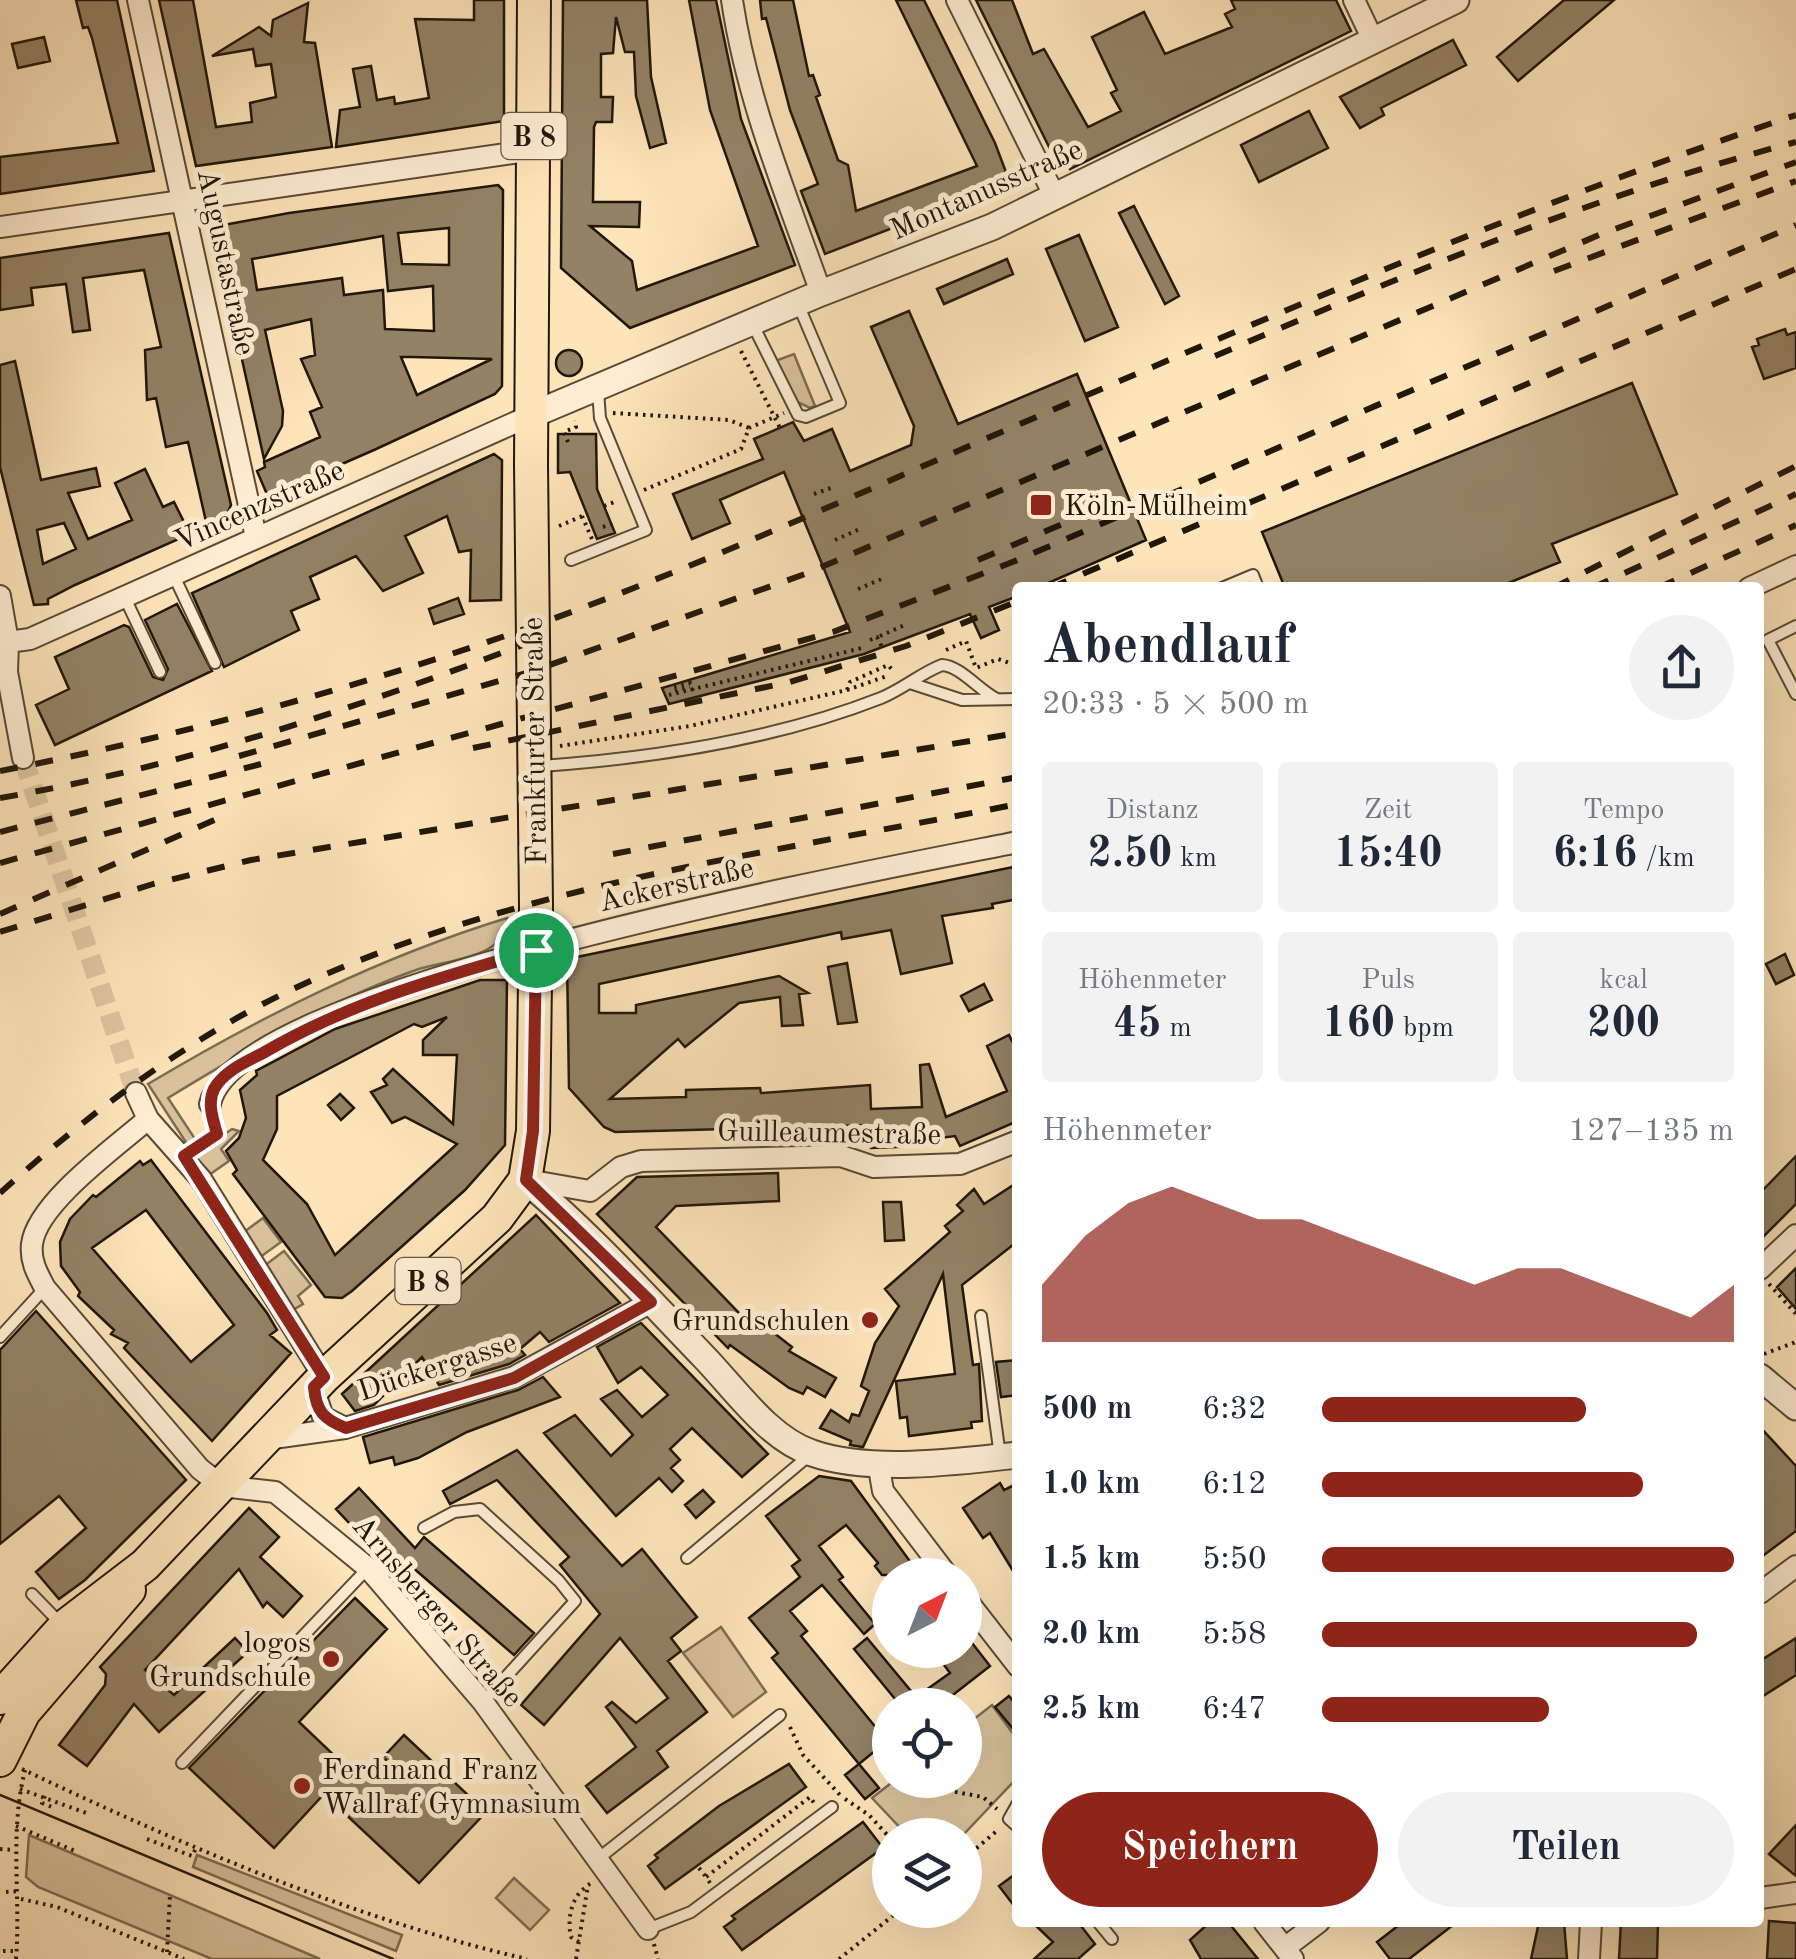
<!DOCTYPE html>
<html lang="de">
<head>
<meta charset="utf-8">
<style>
	body { margin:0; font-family:"Old Standard TT",serif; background:#f2f2f3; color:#1f2937; height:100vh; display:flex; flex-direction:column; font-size:38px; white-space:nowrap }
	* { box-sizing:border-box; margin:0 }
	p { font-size:32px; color:#747a83 }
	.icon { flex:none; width:55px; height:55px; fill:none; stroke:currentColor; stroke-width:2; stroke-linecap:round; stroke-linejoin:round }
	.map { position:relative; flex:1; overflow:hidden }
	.details { position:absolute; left:1012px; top:582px; width:752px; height:1345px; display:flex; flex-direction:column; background:#fff; border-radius:10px; box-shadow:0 10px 40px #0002 }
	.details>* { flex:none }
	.needle { width:65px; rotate:42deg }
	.fabs { position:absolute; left:872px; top:1558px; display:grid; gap:20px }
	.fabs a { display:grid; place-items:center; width:110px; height:110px; border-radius:50%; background:#fff; box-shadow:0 10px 40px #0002; font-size:50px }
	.pin { position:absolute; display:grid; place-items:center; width:85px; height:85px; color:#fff; margin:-42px; border:5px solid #fff; border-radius:50%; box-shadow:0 2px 10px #0007 }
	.round { display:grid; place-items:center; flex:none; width:105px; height:105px; border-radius:52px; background:#f2f2f3 }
	.head { display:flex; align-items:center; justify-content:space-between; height:170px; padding:0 30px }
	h1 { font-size:55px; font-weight:700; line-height:75px }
	.stats { display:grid; grid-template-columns:repeat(3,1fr); gap:15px; height:170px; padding:10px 30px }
	.stats div { display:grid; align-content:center; border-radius:10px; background:#f2f2f3; text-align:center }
	.stats b { font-size:42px; font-weight:700 }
	.stats small { font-size:28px; font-weight:400 }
	.stats p { font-size:28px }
	.chart { height:280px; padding:20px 30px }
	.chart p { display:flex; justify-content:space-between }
	.chart svg { width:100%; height:180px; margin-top:10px; fill:#8f2418; opacity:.7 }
	.primary-button { display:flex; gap:20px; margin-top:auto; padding:20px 30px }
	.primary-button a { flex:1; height:115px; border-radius:60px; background:#8f2418; color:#fff; font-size:40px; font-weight:700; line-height:115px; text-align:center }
	.primary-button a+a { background:#f2f2f3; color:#1f2937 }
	ul { padding:0 30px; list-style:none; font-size:32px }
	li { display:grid; grid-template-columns:160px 120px 1fr; align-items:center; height:75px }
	li i { height:25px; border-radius:12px; background:#8f2418 }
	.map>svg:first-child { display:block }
</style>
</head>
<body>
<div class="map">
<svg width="1796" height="1959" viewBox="0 0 1796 1959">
	<rect width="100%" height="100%" fill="#fee4b9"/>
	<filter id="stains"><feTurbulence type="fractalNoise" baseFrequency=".002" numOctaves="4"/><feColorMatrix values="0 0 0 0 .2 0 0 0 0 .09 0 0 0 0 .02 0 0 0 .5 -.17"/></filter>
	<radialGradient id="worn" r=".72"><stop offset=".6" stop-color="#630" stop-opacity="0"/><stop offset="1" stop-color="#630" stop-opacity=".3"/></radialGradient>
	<path fill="#d8c19b" stroke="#7c6c53" stroke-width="2.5" d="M794,354L815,406L810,408L793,400L775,361Z
		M507,918C507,960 447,959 416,970C328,1001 247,1050 168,1098L197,1142L189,1147L148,1084C262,1016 380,957 507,918Z
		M232,1129L239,1131L221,1149L229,1161L209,1175L194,1155Z
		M263,1218L281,1242L259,1258L244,1232Z
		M284,1251L311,1285L298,1296L303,1304L291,1311L264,1266Z
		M721,1627L766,1692L733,1717L683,1653Z
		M992,1705L1017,1739V1778L963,1835H907L872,1798L895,1780H965V1726Z
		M29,1835L320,1959H212L38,1887L26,1877Z
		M197,1855L402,1935L396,1951L193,1867Z
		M514,1878L549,1910L530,1930L496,1898Z"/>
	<path fill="#938265" stroke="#20170b" stroke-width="2.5" fill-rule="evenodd" d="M76,0H117L154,171L0,194V157L118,143L92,38L88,27L83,28Z
		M159,0H193L216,127L252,122L250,103L276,97L271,64L256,66L253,49L212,56L259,27L271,36L273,20L308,3L304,42L315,43L332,147L196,166Z
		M474,0H504V121L336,147L340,110L360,107L353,69L371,66L377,100L394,97L395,104L429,98L415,19L474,20Z
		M563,0H647L651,77L666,143L650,148L636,96L634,52H625L616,17L613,53L601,54V97H613L612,122H596L594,127L593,202H640L639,227L590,226L632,261L637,290L758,246L710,110L689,0H716L741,119L795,265L630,328L561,268Z
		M760,0H793L809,76L813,75L820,95L816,97L838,160L848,165L856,211L977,166L896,0H924L995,143L1009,180L1005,185L825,254L801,191L818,184L790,110L766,18L762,19Z
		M976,0H1012L1033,54L1044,49L1088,127L1121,111L1111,93L1117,90L1092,37L1144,12L1165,54L1232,27L1225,14L1235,9L1231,0H1336L1351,31L1070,169L1066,162L1058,165Z
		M1564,0H1614L1518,81L1497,57Z
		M44,37L50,61L18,68L12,44Z
		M1453,40L1466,65L1381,108L1384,115L1360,128L1340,97Z
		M1309,111L1328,148L1259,182L1241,145Z
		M498,185L503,190L502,386L495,394L374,450L271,495L266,492L257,471L265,467L264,462L320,437L310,412L322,407L301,359L315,355L311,319L265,330L283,411L282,426L264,459L222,269L213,255L209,232L213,227L289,213ZM449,228V265L402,264L398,233ZM383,236L388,291L433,286L434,331L385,329L383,290L344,295L342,278L257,290L252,259ZM401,357H412L492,359L417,395Z
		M1134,206L1179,296L1165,304L1119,213Z
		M169,233L231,505L226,517L207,526L188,442L166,447L156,398L147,400L145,350L161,347L144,270L83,278L90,330L73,332L66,284L31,288L33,305L0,310V258Z
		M1079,235L1118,327L1085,341L1046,249Z
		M1007,259L1013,274L944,304L937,289Z
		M909,311L958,424L1077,374L1146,540L1037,588H1018V596L989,607L999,630L981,638L970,614L864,654L669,704L662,688L850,632L784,472L720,500L730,523L692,539L673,494L763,459L754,439L793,422L804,441L832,429L850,471L911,445L914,426L871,327Z
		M1785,329L1787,335L1796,332V368L1764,379L1752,347L1759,345L1757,339Z
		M556 363a13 13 0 1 1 26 0a13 13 0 1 1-26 0Z
		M15,361L41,480L96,468L100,486L68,493L88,539L132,520L115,483L145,469L163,507L174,502L190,534L75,585L48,599V604L34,605L0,467V365ZM64,523L76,549L43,564L37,530Z
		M1632,383L1677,494L1552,544L1560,562L1496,588H1285L1262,532Z
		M558,434H596L597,489L615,533L597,539L570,472L558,473Z
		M494,454L502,460L501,600L470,601L471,550L459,552L447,516L405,536L423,573L383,591L356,556L310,577L319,599L291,611L299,630L224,667L192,593Z
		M458,598L464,614L434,624L429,609Z
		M177,604L212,671L55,745L36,705L69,689L55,657L124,625L129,627L153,677L163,680L168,669L145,620Z
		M1018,866V899L992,904L993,908L942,916L952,963L901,974L891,930L842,939L841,932L599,984V1013H636V1005L779,976L808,993L799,994L803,1025L782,1026L780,997L739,1003L685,1047L678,1039L610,1099L686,1097V1090L760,1088L761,1093L870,1085L871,1109L922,1107L920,1065L929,1064L946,1117L1007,1091L987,1046L1009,1035L1012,1041L1018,1038V1121L960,1146L955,1136L924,1140V1146L871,1148L868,1125L615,1132L604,1127L569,1088L567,959Z
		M1785,954L1794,975L1776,984L1766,964Z
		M847,963L857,1022L838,1024L828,967Z
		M480,980H507L505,1145L465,1190L352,1291L342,1298L325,1297L233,1174L237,1170L226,1151L239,1138L246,1118L240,1090L257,1075L256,1071L335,1029ZM447,1017L423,1040V1055H457L453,1124L393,1069L383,1079L387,1085L371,1092L392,1123L405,1117L457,1144L335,1255L307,1204L263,1160L277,1129V1096L414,1024L422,1027Z
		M984,984L992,1000L969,1011L961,996Z
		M340,1094L354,1108L341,1120L328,1105Z
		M1796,1156V1204L1760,1240V1193Z
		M151,1160L267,1313L277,1330L270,1335L291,1353L212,1441L124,1348L128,1343L111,1334L114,1330L78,1296L80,1292L61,1266L60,1242L70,1219L93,1195L96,1197L140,1161L143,1165ZM146,1210L234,1325L191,1362L92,1248Z
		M778,1173L779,1201L676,1206L656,1227L742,1316L756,1327L760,1322L792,1347L789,1351L836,1378L825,1397L807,1387L803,1394L789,1388L730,1345L728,1348L597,1214L637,1177Z
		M1018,1182V1241L962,1285L973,1365L979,1364L982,1421L971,1422L972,1428L909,1436L907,1417L900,1418L896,1381L955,1374L943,1274L863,1447L850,1445L851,1441L820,1428L831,1410L849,1422L852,1414L859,1416L869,1391L861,1386L875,1343L899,1306L885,1289L950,1232L945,1226L963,1211L957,1205L974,1189L984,1204Z
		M883,1202H901L904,1240L885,1241Z
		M536,1215L620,1303L549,1342L540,1332L520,1349L525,1355L509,1364L439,1385L422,1357L374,1405L355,1411L342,1394Z
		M1796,1268V1309L1777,1287Z
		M36,1311L186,1480L85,1580L59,1599L36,1572L86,1528L59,1496L0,1544V1350Z
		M641,1323L768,1454L742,1477L692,1428L670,1449L680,1460L671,1468L683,1481L672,1492L659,1478L616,1516L544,1433L575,1415L611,1456L633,1435L601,1399L617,1390L642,1417L668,1395L641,1367L618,1383L597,1347Z
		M1018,1360V1395L1001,1397L996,1362Z
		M543,1377L560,1397L467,1432L418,1458L395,1465L393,1457L370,1463L363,1437L518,1390Z
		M1760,1427L1796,1466V1531L1760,1558Z
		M517,1450L622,1566L642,1549L697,1617L671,1638L681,1651L668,1661L707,1712L657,1751L668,1767L607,1813L586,1786L636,1747L606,1707L612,1702L636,1723L668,1698L620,1638L544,1725L521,1705L600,1614L560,1565L569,1557L497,1480L450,1504L443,1491Z
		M819,1476L851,1481L920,1575H882L875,1566L878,1563L846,1525L819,1546L843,1577L839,1580L875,1624L864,1634L822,1585L790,1611L807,1631L801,1636L887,1741L859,1764L772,1658L778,1653L749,1618L800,1577L792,1566L800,1560L766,1516Z
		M1000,1483L1004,1490L1018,1483V1579L990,1533L983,1538L963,1508Z
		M359,1488L415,1548L424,1537L534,1633L514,1655L404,1560L393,1570L336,1509Z
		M703,1490L714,1502L696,1518L685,1505Z
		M249,1508L279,1537L260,1557L302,1596L283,1617L267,1602L263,1607L239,1569L145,1670L174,1695L235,1638L248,1652L159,1732L134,1704L87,1766L59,1745L105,1685L106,1674L100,1667Z
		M355,1598L387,1629L299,1722L361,1781L404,1735L486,1812L419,1883L324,1794L274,1848L189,1768Z
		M965,1634L990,1666L940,1705H900L854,1649L867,1638L916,1697L950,1673L933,1650H965Z
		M1796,1638V1675L1760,1698V1661Z
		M1009,1696L1018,1707V1735L995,1707Z
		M789,1764L806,1787L665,1889L648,1866L658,1858L655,1855L719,1806Z
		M859,1764L879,1788L865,1799L845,1775Z
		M863,1822L883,1848L742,1950L724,1927L735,1919L732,1916Z
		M1796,1825V1876L1769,1854Z
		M1018,1872V1911L999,1886Z
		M1769,1921L1796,1923V1959H1767Z
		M1032,1922H1078L1095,1944L1078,1959H1034L1053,1942Z
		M1210,1922H1228L1258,1959H1201L1190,1940Z
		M1403,1922H1457L1409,1959H1390L1377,1942Z
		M1539,1922H1564L1567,1959H1531Z
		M1621,1922H1658L1657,1959H1619Z"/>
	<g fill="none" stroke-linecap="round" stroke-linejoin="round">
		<path stroke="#ddc59f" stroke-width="20" stroke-dasharray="20 10" stroke-linecap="butt" d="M23,758L136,1093"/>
		<g stroke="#584a36" stroke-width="14">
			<path id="service" d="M753,325L798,415L806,417L840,403L798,304
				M571,560L646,530L600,418L598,391
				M174,576L215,663
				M1222,588L1253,575L1258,588
				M125,598L160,672
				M1796,626L1768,640L1796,694
				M910,683L962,700L1018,699
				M541,766C656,758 774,740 881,698C903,689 921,673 942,665C960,666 978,689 995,698
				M981,1316L1000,1456
				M0,1337L45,1288
				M424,1528L454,1512L480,1509L559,1581L575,1601L483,1702
				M687,1558L811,1454
				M32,1594L62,1625
				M182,1763L368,1568
				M1018,1803L1009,1819L1018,1827
				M599,1858L780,1715
				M1098,1922L1112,1939
				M648,1929L691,1912L832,1807"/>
		</g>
		<g stroke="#584a36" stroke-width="24">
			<path id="minor" d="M138,0L256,537
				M732,0C747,102 787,196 821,293
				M957,0L1055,197
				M1354,0L1373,40
				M0,227L534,150
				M1749,588L1796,566
				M0,596L8,642L7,672L23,758
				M8,642L30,639L532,415
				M136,1093L148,1119L201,1179L324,1377
				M210,1104C235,986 893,867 1018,842
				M148,1119C117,1146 37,1203 32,1244C30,1261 37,1273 45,1288L200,1469L222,1486L275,1492L368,1568L483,1702L648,1929
				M527,1180L590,1191L621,1167L641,1161L841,1156L874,1167L960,1164L1018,1141
				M1760,1269L1796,1235
				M313,1387L323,1417L345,1428
				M266,1439L345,1428L514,1377L651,1302
				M878,1462L883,1491L947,1575
				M1760,1593L1796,1566
				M965,1598L1018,1666
				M1760,1898L1796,1893
				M1264,1922L1293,1959
				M1286,1947L1319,1922
				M1589,1959L1591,1922"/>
		</g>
		<g stroke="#584a36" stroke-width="29">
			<path id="tertiary" d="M532,415L821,293L992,227L1456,0
				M525,1180C590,1234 646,1297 704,1357C735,1389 769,1439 812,1453C869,1473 958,1462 1018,1455
				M1760,1377L1796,1407"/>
		</g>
		<g stroke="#20170b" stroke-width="36">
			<path id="primary" d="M0,1698L64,1627L145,1565L324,1377L497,1218L525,1180L533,1131L536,906L531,464L534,0
				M0,1760L24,1712L129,1590"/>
		</g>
		<path stroke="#20170b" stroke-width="4" stroke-dasharray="2.5 5" stroke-linecap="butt" d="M741,351L780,428
			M613,413L729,420L749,428
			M568,442L564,432L576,427L574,421
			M644,490L741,449L749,428L784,413
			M814,494L831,488
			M604,506L617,501
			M582,516L592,539
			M559,526L587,514
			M603,527L615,523
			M835,540L860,529
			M858,589L884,578
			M880,636L905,625
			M870,640L877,637L882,647
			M946,650L966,641L976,668L998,659L1018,666
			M674,687L690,683L693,691
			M847,690L850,682L888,665L894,672
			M675,691L690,687
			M669,695L862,648
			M560,746L690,726L847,690L887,676
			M196,1148L217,1134L214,1123
			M1769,1284L1796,1314
			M1764,1354L1796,1342
			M790,1727L803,1755L840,1795
			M22,1769C177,1843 359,1921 527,1959
			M913,1780L917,1785L983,1797L997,1809
			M20,1789L89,1814
			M45,1796L42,1803L52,1807
			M845,1799L869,1815L890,1838
			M16,1826L75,1851
			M147,1839L192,1856L197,1846
			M0,1849L13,1850
			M965,1858L999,1829
			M699,1868L706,1877
			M710,1883L706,1877L810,1797L814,1803
			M6,1892L20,1891
			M21,1899L57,1907L184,1959
			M579,1942L571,1937C567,1920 571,1897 586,1887
			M654,1944L658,1959
			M3,1951H17
			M167,1952L170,1895
			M16,1959C21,1895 9,1834 25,1770
			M576,1959L588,1885L593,1882
			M839,1959L900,1910"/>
		<use href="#service" stroke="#feedd2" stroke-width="10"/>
		<use href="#minor" stroke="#feedd2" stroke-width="20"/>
		<use href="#tertiary" stroke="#feedd2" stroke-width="25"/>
		<use href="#primary" stroke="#fee4b9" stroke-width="32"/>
		<path stroke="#20170b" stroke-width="2.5" d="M0,1795L393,1959"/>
		<path stroke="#20170b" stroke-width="6" stroke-dasharray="18 18" stroke-linecap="butt" d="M1554,271L1796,181
			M1215,356C1406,274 1595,195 1796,142
			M978,560L1074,519
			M1050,588L1796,269
			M1553,588L1796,466
			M1592,588L1796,494
			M1658,588L1796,525
			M473,748L790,682L906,646L1018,601
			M239,756L530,672L805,574L1599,235L1796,162
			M0,771C169,738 339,693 502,637C666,580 824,509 983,440C1252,324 1518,208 1796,115
			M0,798C181,767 356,708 528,643
			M0,832L261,764
			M613,854L1018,777
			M0,863L833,632L1015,561L1796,225
			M0,914L226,815
			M0,932L153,884L251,860L1018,733
			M0,1193C92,1111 193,1034 306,983C530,882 778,852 1018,804"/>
	</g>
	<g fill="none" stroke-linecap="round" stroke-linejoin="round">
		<g stroke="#fff" stroke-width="20">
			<path id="route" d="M536,950L533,1131L526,1180L651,1302L514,1378L346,1428C323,1419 316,1411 314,1387L324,1377L184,1156L217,1134C213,1119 207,1103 214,1089C224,1071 246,1062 263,1053C352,1001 439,978 536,950Z"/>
		</g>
		<use href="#route" stroke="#8f2418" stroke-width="12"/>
	</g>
	<g fill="#8f2418" stroke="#feedd2" stroke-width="4">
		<rect x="1029" y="493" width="24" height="24" rx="5"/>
		<circle cx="870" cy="1320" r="10"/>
		<circle cx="331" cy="1659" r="10"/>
		<circle cx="302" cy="1786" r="10"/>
	</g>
	<g text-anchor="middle" stroke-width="10" stroke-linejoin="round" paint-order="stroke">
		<g fill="#feedd2" stroke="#635747" stroke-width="2.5">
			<rect x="501.5" y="113" width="65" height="46" rx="8"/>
			<rect x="395.5" y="1258" width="65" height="46" rx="8"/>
		</g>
		<g font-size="28" font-weight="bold" fill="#20170b">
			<text x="534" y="146">B 8</text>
			<text x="428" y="1291">B 8</text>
		</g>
		<g font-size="30" fill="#20170b" stroke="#feedd2">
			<text transform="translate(986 189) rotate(-24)" y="10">Montanusstraße</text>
			<text transform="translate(227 262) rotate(78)" y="10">Augustastraße</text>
			<text transform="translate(259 505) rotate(-24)" y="10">Vincenzstraße</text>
			<text transform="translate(534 741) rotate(-91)" y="10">Frankfurter Straße</text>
			<text transform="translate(676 884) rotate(-13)" y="10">Ackerstraße</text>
			<text transform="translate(829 1132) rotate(1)" y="10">Guilleaumestraße</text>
			<text transform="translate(437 1366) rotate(-18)" y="10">Dückergasse</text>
			<text transform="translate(438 1611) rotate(49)" y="10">Arnsberger Straße</text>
		</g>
		<g font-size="30" fill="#20170b" stroke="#feedd2" text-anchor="start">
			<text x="1064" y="515">Köln-Mülheim</text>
			<text x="850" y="1330" text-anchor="end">Grundschulen</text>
			<text x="311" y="1652" text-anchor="end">logos<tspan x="311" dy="34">Grundschule</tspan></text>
			<text x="322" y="1779">Ferdinand Franz<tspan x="322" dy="34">Wallraf Gymnasium</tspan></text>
		</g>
	</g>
	<rect width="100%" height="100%" filter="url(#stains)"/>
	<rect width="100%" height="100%" fill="url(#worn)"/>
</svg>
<div class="fabs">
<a><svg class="needle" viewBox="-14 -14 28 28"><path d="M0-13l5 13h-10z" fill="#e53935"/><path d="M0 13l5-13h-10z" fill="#747a83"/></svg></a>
<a><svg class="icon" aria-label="locate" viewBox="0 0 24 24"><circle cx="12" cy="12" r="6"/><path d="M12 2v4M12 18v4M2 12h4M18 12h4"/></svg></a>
<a><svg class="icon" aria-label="layers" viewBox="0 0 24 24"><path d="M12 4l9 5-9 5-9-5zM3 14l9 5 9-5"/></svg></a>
</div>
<div class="pin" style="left:536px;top:950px;background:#1e9e55"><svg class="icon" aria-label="arrive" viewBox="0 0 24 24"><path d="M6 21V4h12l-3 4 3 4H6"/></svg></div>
<section class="details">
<div class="head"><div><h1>Abendlauf</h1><p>20:33 · 5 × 500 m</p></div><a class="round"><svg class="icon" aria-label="share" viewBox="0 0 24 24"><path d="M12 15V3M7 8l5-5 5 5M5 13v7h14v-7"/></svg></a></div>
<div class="stats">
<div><p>Distanz</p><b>2.50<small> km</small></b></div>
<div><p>Zeit</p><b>15:40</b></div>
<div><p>Tempo</p><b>6:16<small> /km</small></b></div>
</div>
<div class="stats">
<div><p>Höhenmeter</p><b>45<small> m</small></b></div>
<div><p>Puls</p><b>160<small> bpm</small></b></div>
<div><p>kcal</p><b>200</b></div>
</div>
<div class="chart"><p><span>Höhenmeter</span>127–135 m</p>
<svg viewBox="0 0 160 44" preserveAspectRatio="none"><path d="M0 44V30L10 18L20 10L30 6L40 10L50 14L60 14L70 18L80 22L90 26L100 30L110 26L120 26L130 30L140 34L150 38L160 30V44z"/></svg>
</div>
<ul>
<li><b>500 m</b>6:32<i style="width:64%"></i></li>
<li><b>1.0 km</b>6:12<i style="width:78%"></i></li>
<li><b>1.5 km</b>5:50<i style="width:100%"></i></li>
<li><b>2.0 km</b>5:58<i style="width:91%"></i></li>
<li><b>2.5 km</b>6:47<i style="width:55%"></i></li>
</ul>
<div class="primary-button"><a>Speichern</a><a>Teilen</a></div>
</section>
</div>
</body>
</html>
